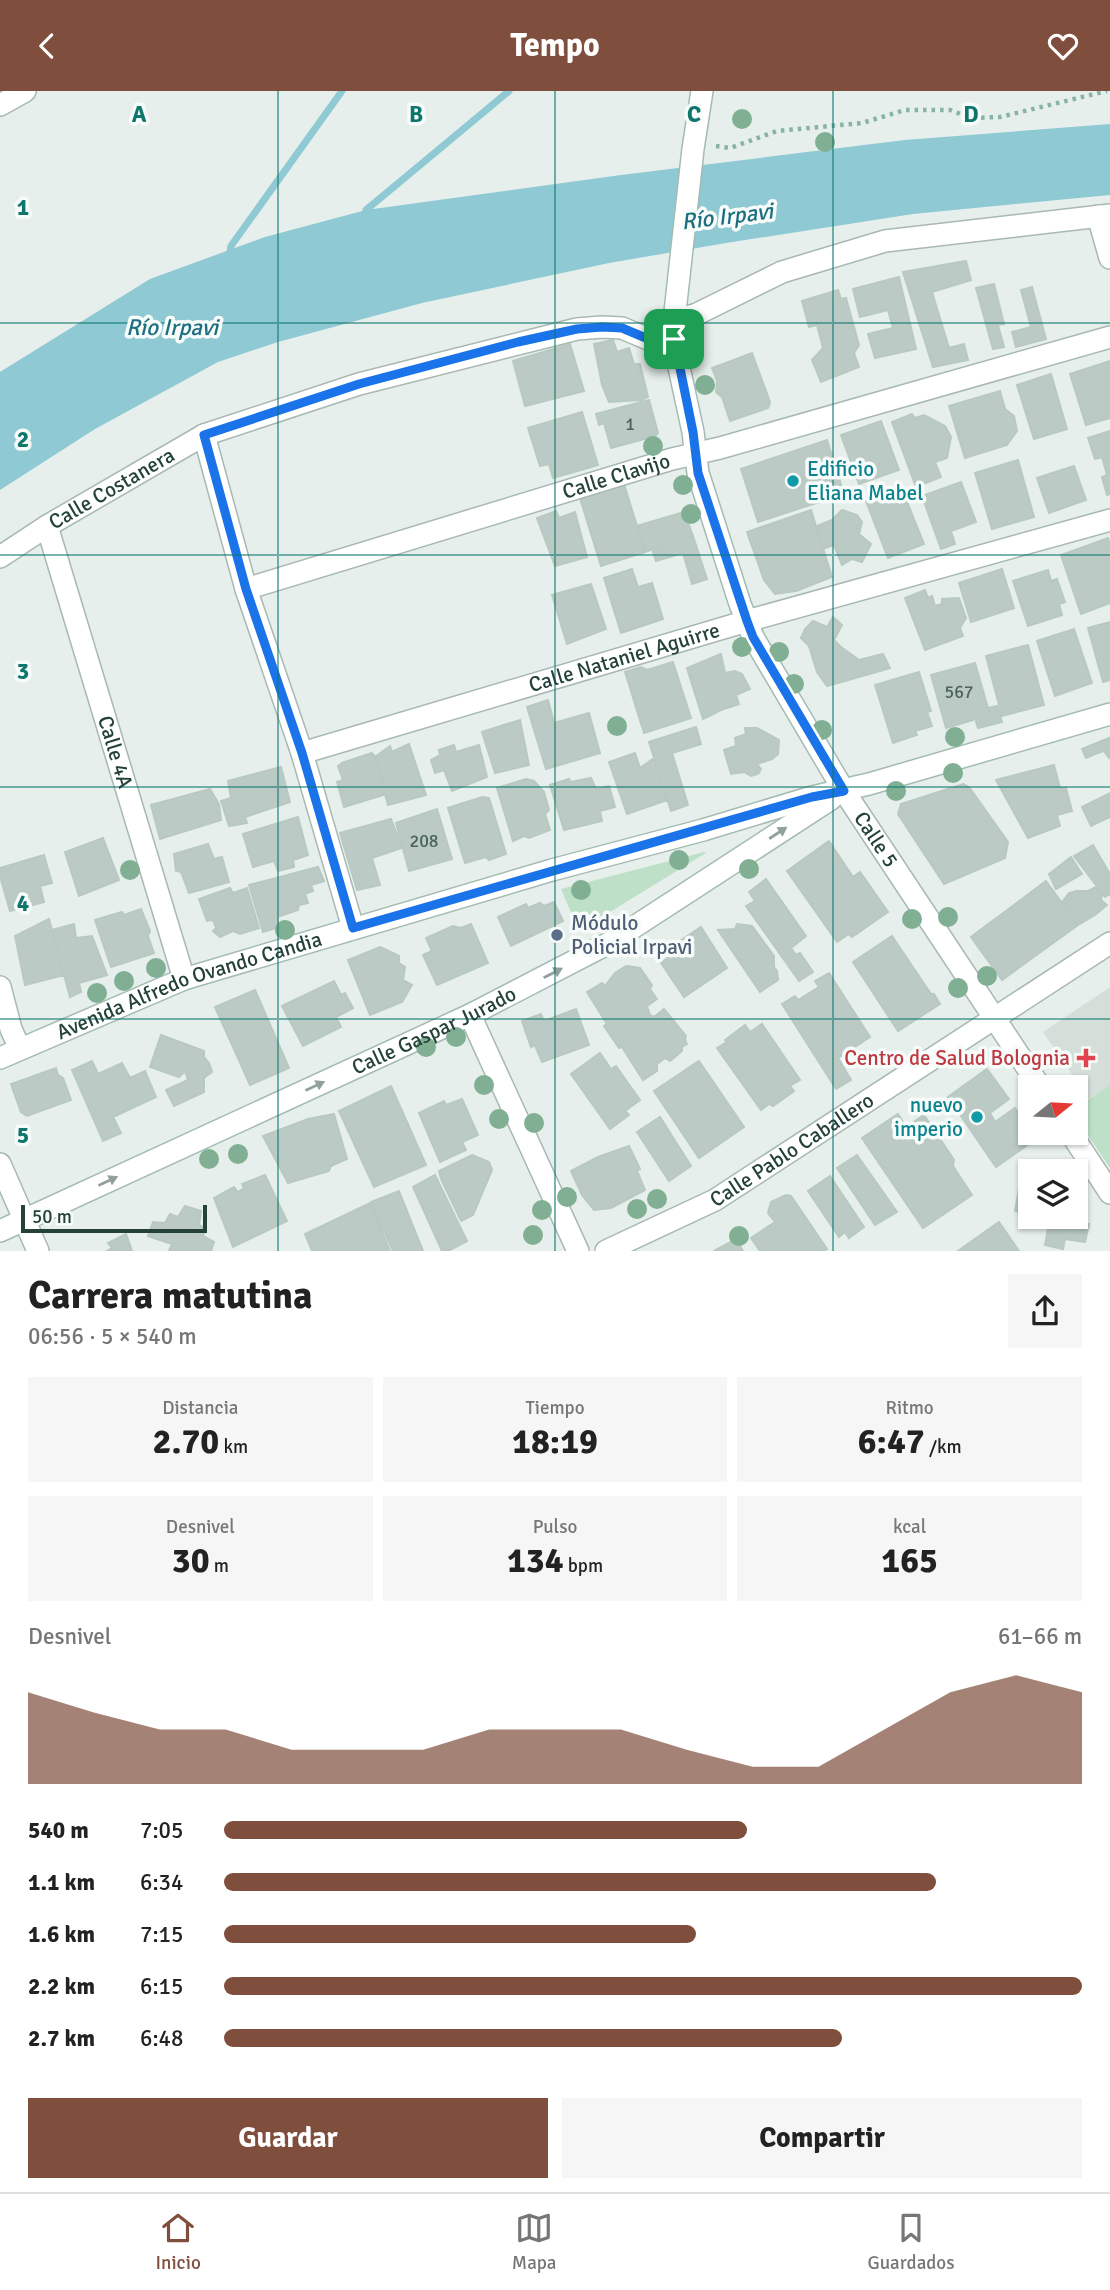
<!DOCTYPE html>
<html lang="es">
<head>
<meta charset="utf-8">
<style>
	body { margin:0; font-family:Signika,sans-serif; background:#f6f6f6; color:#222; height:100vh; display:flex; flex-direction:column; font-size:26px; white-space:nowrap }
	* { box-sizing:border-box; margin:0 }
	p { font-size:23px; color:#767676 }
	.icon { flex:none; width:38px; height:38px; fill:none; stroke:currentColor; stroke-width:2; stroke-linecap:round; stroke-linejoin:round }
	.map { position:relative; height:1160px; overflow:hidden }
	.details { display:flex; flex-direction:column; background:#fff; flex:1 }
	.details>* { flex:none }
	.needle { width:46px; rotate:72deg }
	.fabs { position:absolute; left:1018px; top:984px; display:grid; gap:14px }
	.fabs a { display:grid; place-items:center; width:70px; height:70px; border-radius:0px; background:#fff; box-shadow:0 2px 5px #0004; font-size:35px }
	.scale { position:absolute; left:21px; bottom:18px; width:186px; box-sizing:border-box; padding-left:7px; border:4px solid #24423a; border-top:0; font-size:19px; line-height:24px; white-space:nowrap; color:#24423a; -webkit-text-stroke:5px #f7fbf9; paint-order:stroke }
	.pin { position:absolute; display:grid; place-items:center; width:60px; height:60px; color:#fff; margin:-30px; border-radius:14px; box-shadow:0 4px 10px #0006 }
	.round { display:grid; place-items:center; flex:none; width:74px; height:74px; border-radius:0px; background:#f6f6f6 }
	.headline { display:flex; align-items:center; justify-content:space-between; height:119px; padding:0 28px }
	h1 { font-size:38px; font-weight:800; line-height:52px }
	.metrics { display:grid; grid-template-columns:repeat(3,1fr); gap:10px; height:119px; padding:7px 28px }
	.metrics div { display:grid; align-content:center; border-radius:0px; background:#f6f6f6; text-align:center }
	.metrics b { font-size:35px; font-weight:800 }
	.metrics small { font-size:19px; font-weight:400 }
	.metrics p { font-size:19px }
	.chart { height:196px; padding:14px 28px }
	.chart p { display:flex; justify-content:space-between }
	.chart svg { width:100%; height:126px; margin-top:7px; fill:#804e3d; opacity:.7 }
	.primary-button { display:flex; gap:14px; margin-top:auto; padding:14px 28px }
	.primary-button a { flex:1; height:80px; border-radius:0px; background:#804e3d; color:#fff; font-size:28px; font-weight:800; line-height:80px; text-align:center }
	.primary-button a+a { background:#f6f6f6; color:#222 }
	ul { padding:0 28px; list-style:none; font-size:23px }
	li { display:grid; grid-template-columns:112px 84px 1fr; align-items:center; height:52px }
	li i { height:18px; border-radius:9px; background:#804e3d }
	header { display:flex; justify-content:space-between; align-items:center; height:91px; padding:0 28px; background:#804e3d; color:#fff; font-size:32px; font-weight:800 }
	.dock { display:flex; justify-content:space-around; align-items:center; height:98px; border-top:2px solid #e0e0e0; background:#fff; font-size:19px; color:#767676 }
	.dock a { display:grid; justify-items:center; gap:4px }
	.dock .active { color:#804e3d }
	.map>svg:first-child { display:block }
</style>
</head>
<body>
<header><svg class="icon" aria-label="back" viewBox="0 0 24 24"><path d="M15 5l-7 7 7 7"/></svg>Tempo<svg class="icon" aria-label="heart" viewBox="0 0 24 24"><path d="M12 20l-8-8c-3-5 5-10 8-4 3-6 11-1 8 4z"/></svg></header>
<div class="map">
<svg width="1110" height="1160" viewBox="0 0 1110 1160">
	<rect width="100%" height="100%" fill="#e6efeb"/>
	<path fill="#d4dfda" d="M1110,896V994L1089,1008L1043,941Z"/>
	<path fill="#bfe0c8" d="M704,761L706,762L579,840L561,798Z
		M1110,994V1077L1076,1026V1017Z"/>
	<path fill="#8ec9d4" d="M1110,33V104L913,123L726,152L609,172L422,212L278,251L218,271L95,338L0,399V281L150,188L265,146L366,119L621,84L905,49Z"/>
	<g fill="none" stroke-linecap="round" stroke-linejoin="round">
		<path stroke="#8ec9d4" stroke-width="7" d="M364,128L366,119L509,0
			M229,167L231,155L342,0"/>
	</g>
	<path fill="#bbcac4" stroke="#b8c9c2" stroke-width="2" d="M966,170L971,189L932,201L949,257L964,253L968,269L933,276L903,181Z
		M899,186L916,258L875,267L868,243L893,237L888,219L860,226L853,198Z
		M994,193L1004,233L998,234L1004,256L993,258L976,197Z
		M1032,196L1046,248L1016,256L1012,241L1031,236L1021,199Z
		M838,199L841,208L846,207L859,254L854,262L859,276L821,291L812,269L823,257L817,234L809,236L802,210Z
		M613,249L617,261L629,257L634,273H640L648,306L641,309L609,311L602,294L594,253Z
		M570,253L584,300L525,315L513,270Z
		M752,262L770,311L768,317L730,330L722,306L716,301L717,290L712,277Z
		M1110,270V327L1086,334L1070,283Z
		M1051,283L1067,338L1034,348L1017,294Z
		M1000,300L1005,318L1014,325L1017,340L1007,354L965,367L949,315Z
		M649,309L658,342L655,345L611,357L604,332L599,334L596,323Z
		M582,321L598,374L553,387L549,373L540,375L528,337Z
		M912,323L915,327L924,324L945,335L951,346L947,367L935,371L941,386L916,396L892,331Z
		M881,330L899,379L859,393L841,344Z
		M1110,340V403L1107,404L1102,386L1107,384L1102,366L1095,368L1088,347Z
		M827,349L844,403L758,431L741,378Z
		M1018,369L1034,426L992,438L975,382Z
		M1074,375L1086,409L1049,422L1037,387Z
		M961,391L976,431L951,440L955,453L941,458L922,405Z
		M624,393L645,461L601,475L580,407Z
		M901,396L924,453L888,467L866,410Z
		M811,419L832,486L796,500L775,503L764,489L747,441Z
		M842,419L857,424L862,431L859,443L871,453L862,471L852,468L842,474L834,454L823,458L817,435L832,429Z
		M556,420L559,427L575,421L587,466L555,475L537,427Z
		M684,421L693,445L645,461L637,435Z
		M693,445L707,488L692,493L683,462L656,470L652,458Z
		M1108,447L1110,454V512L1081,523L1061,464Z
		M632,478L638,496L652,492L663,528L621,542L604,487Z
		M1002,478L1014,517L971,531L959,492Z
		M1048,479L1051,490L1057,488L1065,511L1059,513L1062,524L1028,535L1013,490Z
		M591,493L606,538L567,553L552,504Z
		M925,499L928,507L932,505L935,515L942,513V508L959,507L966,527L960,537L963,545L925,559L905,507Z
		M833,526L842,534L834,549L841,556L859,569L883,563L890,577L827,595L817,581L809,555L801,547L805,538L813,530L827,536Z
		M1110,531V589L1103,591L1088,537Z
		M1074,538L1092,592L1055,605L1037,550Z
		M1028,554L1044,614L1002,625L986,565Z
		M721,563L725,582L735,580L742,583L750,598L736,604L739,613L721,619L703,628L687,577Z
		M673,571L691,627L644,642L625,581L641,576L647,579Z
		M975,572L990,624L946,637L931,584Z
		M919,581L931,620L927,621L932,635L915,640L917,644L893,652L875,594Z
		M548,609L554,632L589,622L600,662L546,678L527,616Z
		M997,615L1002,631L978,637L975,628L990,624L988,617Z
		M520,629L529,674L495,682L482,641Z
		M696,636L701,653L672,662L688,714L671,720L649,651Z
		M745,637H757L779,649L778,663L772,668L757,673L761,678L758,683L751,685L744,681L731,683L724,659L736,655L735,647L746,643Z
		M1109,647L1110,666L1109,667L1104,660L1098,662L1094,653Z
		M409,653L426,704L388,714L375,666L390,655L392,661Z
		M1094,653L1098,662L1086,667L1082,658Z
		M454,654L456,661L479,654L487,686L452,700L444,679L435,682L431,669L440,664L439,659Z
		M372,662L375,666L386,703L344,716L337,691L343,689L338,675L342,672Z
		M635,662L640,677L654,667L667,709L627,723L609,671Z
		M1054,674L1060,697H1066L1072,720L1057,724L1060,735L1028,747L996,689Z
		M281,676L290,711L245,726L247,732L229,735L221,710L231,707L228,690Z
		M591,687L596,698L609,695L615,716L600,720L602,730L564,739L550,694L569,688L571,691Z
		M526,688L534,690L544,701L549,719L545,723L550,739L529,747L524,745L513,750L497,697Z
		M963,693L969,696L1008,751L1005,767L944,793L898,723L901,713Z
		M210,698L219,713L221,729L160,748L151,714Z
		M1110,702V726L1091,735L1082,716Z
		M482,706L489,707L506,763L489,769L486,766L465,772L448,717Z
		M437,718L452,768L409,780L396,732Z
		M298,726L308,764L293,769L294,776L278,780L274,770L253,776L243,743Z
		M391,728L402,757L372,767L380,794L357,799L340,742Z
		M103,747L119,789L79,805L65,761Z
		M829,750L853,786L860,781L888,821L852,846L849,843L837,851L787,780Z
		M208,753L214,768L222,766L229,791L189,802L181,781L176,780L174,763Z
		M1093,754L1110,783V803L1105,806L1074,765Z
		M44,764L52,792L40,795L44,811L10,820L0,785V777Z
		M1071,766L1082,783L1056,798L1049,783Z
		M318,776L324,790L311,794L313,800L305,803L308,812L299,814L298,819L277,826L279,836L263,841L249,794Z
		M766,788L806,845L791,857L796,864L800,862L813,881L799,890L746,815L755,810L749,801Z
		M1046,790L1078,834L1002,889L971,846Z
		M1096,796L1102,804L1101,809L1107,814L1095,824L1078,834L1063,810L1069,802L1076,800H1088Z
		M230,797L233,802L247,797L259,837L240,843L233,840L220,846L213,840L216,837L213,829L207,830L199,808Z
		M554,811L563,830L511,855L498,826L526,813L528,817L540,812L544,815Z
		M141,818L150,840L148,845L154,862L111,876L95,829L122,821L124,824Z
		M49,828L64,884L25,894L15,845Z
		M74,833L76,847L92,845L107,884L79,892L81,901L70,906L52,839Z
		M471,833L488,872L437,894L423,864L432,860L426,847L453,835L461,837Z
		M737,833L752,835L774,865V876L777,880L778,889L760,901L718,839L735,838Z
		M701,836L727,877L684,906L661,872L677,860L674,854Z
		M892,845L931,903H934L940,913L898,940L853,871Z
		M380,856L399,865V872L405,876L403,889L412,894L402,911L370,924L348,869Z
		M626,875L640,877L652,894L650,898L657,908L647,915L650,924L654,926L664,918L686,945L685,948L687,953L682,956V960L670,970L665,967L657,973V980L643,989L622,956L619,957L604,935L607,933L587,901L602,892L605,895L615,882Z
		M829,882L870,946L838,967L851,989L836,998L782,913L795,905L798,909L819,896L815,890Z
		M334,890L341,904L345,902L353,917L336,926L341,936L303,955L282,915Z
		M255,899L289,977L250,994L215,916Z
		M576,918L589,954L542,971L535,954L531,956L522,930L541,923L544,930Z
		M762,933L800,989L790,995L794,1000L773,1015L769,1013L761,1019L717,957L727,951L725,949L745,934L750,941Z
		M161,944L204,960V966L209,972L212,981L204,987V1001L174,1015L166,999L188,989L185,980L179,986L150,976Z
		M600,962L611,978L616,975L640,1009L625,1020L629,1024L610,1038L571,983Z
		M92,970L98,983L122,972L130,987L145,980L156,1006L113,1026L121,1042L103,1050L72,979Z
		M699,970L744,1036L699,1067L654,1000Z
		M56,977L58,984L63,987L71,1009L27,1025L21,1021L11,993Z
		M987,978L1009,1008L990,1022L995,1031L1015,1017L1036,1048L996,1076L948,1006Z
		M391,995L426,1074L374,1096L339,1020Z
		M462,1008L478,1044L462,1051L466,1059L440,1071L419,1022L444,1010L446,1014Z
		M334,1023L347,1068L331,1075L329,1080L288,1092L263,1045L308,1028Z
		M898,1023L906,1036L924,1024L954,1069L953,1075L972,1104L923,1137L862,1047Z
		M660,1026L691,1075L669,1090L637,1041Z
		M629,1055L640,1078L637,1080L645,1099L611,1117L594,1119L582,1104L571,1080L598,1066Z
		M472,1064L489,1071L492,1079L473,1124L461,1130L441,1088L439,1080Z
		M857,1064L897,1121L875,1134L837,1077Z
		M265,1084L287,1130L233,1156L214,1107L234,1096L238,1101L244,1097L242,1093Z
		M435,1084L467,1150L448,1160H442L413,1096Z
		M830,1085L864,1136L849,1147L845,1141L839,1146L808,1100Z
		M1030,1089L1031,1123L1015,1120L1019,1098L1027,1097Z
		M399,1100L423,1160H393L371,1111Z
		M786,1104L791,1105L827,1158L824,1160H760L751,1147L775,1131L768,1122L771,1111Z
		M370,1112L390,1160H312L305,1143Z
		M185,1115L201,1120L199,1134L206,1137L203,1145L214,1151L211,1160H169L172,1153L148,1145L153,1131L165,1132L170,1123L178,1126Z
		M1044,1125H1076L1075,1131L1089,1133L1085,1151L1065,1148L1063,1158L1045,1154L1050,1127Z
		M999,1131L1019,1160H958Z
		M126,1143L132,1160H107L112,1157L108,1152Z
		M736,1148L743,1160H714Z"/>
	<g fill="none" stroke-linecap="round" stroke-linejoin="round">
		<g stroke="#a8b8b2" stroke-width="24">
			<g id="minor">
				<path d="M0,14L25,0"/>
				<path d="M1098,125L1110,167"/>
				<path d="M674,230L697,223L782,181L885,150L1110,124"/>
				<path d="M204,344L246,498L302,662L353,837"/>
				<path id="s1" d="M47,435L184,888"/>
				<path id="s2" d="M0,466L47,435L204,344L359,293L577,238L602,236L622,237L653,250L674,248"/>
				<path id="s3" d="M246,498L672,368L720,357L1110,246"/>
				<path id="s4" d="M302,662L747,530L1110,429"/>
				<path id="s5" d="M844,700L1040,996"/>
				<path d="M0,896L11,938L20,958"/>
				<path d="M470,924L578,1160"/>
				<path d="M1070,1041L1110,1102"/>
				<path d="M0,1073L38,1160"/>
				<path id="s6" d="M606,1160L715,1109L1110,852"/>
			</g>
		</g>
		<g stroke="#a4bbb3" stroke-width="24">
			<g id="secondary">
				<path d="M702,0L693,58L674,230L677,267L693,341L698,382L740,513L753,546L844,700"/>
				<path id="s7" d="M0,967L184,888L552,779L703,739L812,706L869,693L1110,623"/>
				<path id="s8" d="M0,1140L470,924L611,851L831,708"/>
			</g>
		</g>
		<path stroke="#86b3a5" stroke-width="4.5" stroke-dasharray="3.5 5" stroke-linecap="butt" d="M716,55L730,57L777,40L862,32L905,19H950L971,27L1000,26L1107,0"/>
		<use href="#minor" stroke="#fff" stroke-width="21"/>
		<use href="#secondary" stroke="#fff" stroke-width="21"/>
	</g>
	<g fill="#80af93">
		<circle cx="742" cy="28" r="10"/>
		<circle cx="825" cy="51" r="10"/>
		<circle cx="705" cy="294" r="10"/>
		<circle cx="653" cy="355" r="10"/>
		<circle cx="683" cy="394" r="10"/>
		<circle cx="691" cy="423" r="10"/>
		<circle cx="742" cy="556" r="10"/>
		<circle cx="779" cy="561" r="10"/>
		<circle cx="794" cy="593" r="10"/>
		<circle cx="617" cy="635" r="10"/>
		<circle cx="822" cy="639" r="10"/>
		<circle cx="955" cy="646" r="10"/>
		<circle cx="953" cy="682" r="10"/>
		<circle cx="896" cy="700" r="10"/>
		<circle cx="679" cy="769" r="10"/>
		<circle cx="749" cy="778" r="10"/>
		<circle cx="130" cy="779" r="10"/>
		<circle cx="581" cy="799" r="10"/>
		<circle cx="948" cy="826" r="10"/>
		<circle cx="912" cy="828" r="10"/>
		<circle cx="285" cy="839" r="10"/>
		<circle cx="156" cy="877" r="10"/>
		<circle cx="987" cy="885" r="10"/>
		<circle cx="124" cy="890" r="10"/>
		<circle cx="958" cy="897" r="10"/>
		<circle cx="97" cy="902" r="10"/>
		<circle cx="456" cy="946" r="10"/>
		<circle cx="426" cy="956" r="10"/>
		<circle cx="484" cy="994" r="10"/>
		<circle cx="499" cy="1028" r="10"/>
		<circle cx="534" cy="1032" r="10"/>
		<circle cx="238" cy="1063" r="10"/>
		<circle cx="209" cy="1068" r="10"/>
		<circle cx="567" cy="1106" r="10"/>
		<circle cx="657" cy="1108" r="10"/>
		<circle cx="637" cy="1118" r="10"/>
		<circle cx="542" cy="1119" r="10"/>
		<circle cx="533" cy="1144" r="10"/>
		<circle cx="739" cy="1145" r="10"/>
	</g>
	<defs><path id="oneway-solid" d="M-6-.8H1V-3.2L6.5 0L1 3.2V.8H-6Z" transform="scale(1.75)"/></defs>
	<g fill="#92a09c">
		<use href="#oneway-solid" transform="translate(778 742) rotate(-33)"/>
		<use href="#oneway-solid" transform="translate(553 882) rotate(-27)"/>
		<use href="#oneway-solid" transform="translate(315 995) rotate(-25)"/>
		<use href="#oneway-solid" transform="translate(108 1090) rotate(-25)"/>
	</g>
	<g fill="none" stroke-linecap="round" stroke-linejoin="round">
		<g stroke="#fff" stroke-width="14">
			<path id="route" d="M602,236L622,237L653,250L674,248L693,341L698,382L747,530L753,546L844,700L812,706L353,837L302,662L246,498L204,344L359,293L518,251L577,238Z"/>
		</g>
		<use href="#route" stroke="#1a73e8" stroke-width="9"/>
	</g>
	<path fill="none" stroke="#0f766e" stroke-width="2" stroke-opacity="0.55" d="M278,0V1160M555,0V1160M833,0V1160M0,232H1110M0,464H1110M0,696H1110M0,928H1110"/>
	<g fill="#0f9aa8" stroke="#f7fbf9" stroke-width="2.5">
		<circle cx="793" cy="390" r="7"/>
		<circle cx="977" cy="1026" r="7"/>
	</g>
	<circle fill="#5c6f8a" stroke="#f7fbf9" stroke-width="2.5" cx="557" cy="844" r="7"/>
	<path fill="#e0444e" stroke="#f7fbf9" stroke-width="2.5" d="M1082.5 956.5h7v7h7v7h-7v7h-7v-7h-7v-7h7z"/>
	<g text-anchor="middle" stroke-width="7" stroke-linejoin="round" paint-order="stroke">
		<g font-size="18" fill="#4a645c">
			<text x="630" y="339">1</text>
			<text x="959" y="607">567</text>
			<text x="424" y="756">208</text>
		</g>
		<g font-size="21" fill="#0d838f" stroke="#f7fbf9" text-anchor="start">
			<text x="807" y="385">Edificio<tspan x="807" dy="24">Eliana Mabel</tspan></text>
			<text x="963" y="1021" text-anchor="end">nuevo<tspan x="963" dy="24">imperio</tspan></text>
		</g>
		<g font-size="21" fill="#24423a" stroke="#f7fbf9">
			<text dy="7" stroke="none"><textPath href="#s3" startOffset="387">Calle Clavijo</textPath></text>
			<text dy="7" stroke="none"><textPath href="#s2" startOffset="131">Calle Costanera</textPath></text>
			<text dy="7" stroke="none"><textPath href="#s4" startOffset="336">Calle Nataniel Aguirre</textPath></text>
			<text dy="7" stroke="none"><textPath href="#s1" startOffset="236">Calle 4A</textPath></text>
			<text dy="7" stroke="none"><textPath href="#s5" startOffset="58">Calle 5</textPath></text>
			<text dy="7" stroke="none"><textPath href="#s7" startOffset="203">Avenida Alfredo Ovando Candia</textPath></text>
			<text dy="7" stroke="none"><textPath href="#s8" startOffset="478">Calle Gaspar Jurado</textPath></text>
			<text dy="7" stroke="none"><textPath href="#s6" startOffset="212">Calle Pablo Caballero</textPath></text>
		</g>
		<g font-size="21" fill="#4e5e75" stroke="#f7fbf9" text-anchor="start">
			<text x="571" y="839">Módulo<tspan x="571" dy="24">Policial Irpavi</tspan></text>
		</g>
		<g font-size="21" fill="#be3a42" stroke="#f7fbf9" text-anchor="end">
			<text x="1070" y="974">Centro de Salud Bolognia</text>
		</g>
		<g font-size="23" font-style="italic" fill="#1c6f80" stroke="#f7fbf9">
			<text transform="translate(727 125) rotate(-7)" y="8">Río Irpavi</text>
			<text x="172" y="244">Río Irpavi</text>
		</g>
	</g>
	<g font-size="23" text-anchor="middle" font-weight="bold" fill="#0f766e" stroke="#f7fbf9" stroke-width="7" stroke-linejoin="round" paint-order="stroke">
		<text x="139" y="31">A</text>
		<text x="416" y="31">B</text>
		<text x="694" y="31">C</text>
		<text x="971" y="31">D</text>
		<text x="23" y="124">1</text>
		<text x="23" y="356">2</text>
		<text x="23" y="588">3</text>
		<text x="23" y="820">4</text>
		<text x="23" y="1052">5</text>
	</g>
</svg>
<div class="fabs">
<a><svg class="needle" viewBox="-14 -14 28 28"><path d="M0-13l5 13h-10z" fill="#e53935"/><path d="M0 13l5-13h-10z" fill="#767676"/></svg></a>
<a><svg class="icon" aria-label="layers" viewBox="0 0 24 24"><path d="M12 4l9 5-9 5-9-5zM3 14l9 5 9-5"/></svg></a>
</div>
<div class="scale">50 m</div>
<div class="pin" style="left:674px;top:248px;background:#1e9e55"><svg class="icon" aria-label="arrive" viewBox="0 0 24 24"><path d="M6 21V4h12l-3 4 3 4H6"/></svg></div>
</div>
<section class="details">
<div class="headline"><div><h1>Carrera matutina</h1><p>06:56 · 5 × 540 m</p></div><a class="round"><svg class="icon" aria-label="share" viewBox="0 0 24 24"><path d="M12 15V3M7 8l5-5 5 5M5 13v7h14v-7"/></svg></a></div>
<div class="metrics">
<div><p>Distancia</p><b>2.70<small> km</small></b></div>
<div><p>Tiempo</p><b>18:19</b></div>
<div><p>Ritmo</p><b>6:47<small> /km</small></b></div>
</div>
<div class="metrics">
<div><p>Desnivel</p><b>30<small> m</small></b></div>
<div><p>Pulso</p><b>134<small> bpm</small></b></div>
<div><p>kcal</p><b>165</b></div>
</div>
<div class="chart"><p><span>Desnivel</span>61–66 m</p>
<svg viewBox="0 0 160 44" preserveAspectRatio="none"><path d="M0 44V12L10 19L20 25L30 25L40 32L50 32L60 32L70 25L80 25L90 25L100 32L110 38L120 38L130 25L140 12L150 6L160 12V44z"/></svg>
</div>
<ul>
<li><b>540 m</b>7:05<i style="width:61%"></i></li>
<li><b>1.1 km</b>6:34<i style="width:83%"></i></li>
<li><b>1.6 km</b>7:15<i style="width:55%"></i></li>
<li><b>2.2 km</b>6:15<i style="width:100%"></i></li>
<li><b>2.7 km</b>6:48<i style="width:72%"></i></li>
</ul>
<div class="primary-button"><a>Guardar</a><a>Compartir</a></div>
</section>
<nav class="dock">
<a class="active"><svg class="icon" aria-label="home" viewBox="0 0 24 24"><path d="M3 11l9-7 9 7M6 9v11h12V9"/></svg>Inicio</a>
<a><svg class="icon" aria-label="map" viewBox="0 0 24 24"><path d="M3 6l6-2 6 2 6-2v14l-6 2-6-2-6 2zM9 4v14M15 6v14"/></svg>Mapa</a>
<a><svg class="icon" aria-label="saved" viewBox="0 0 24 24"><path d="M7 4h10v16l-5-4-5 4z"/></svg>Guardados</a>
</nav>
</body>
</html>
